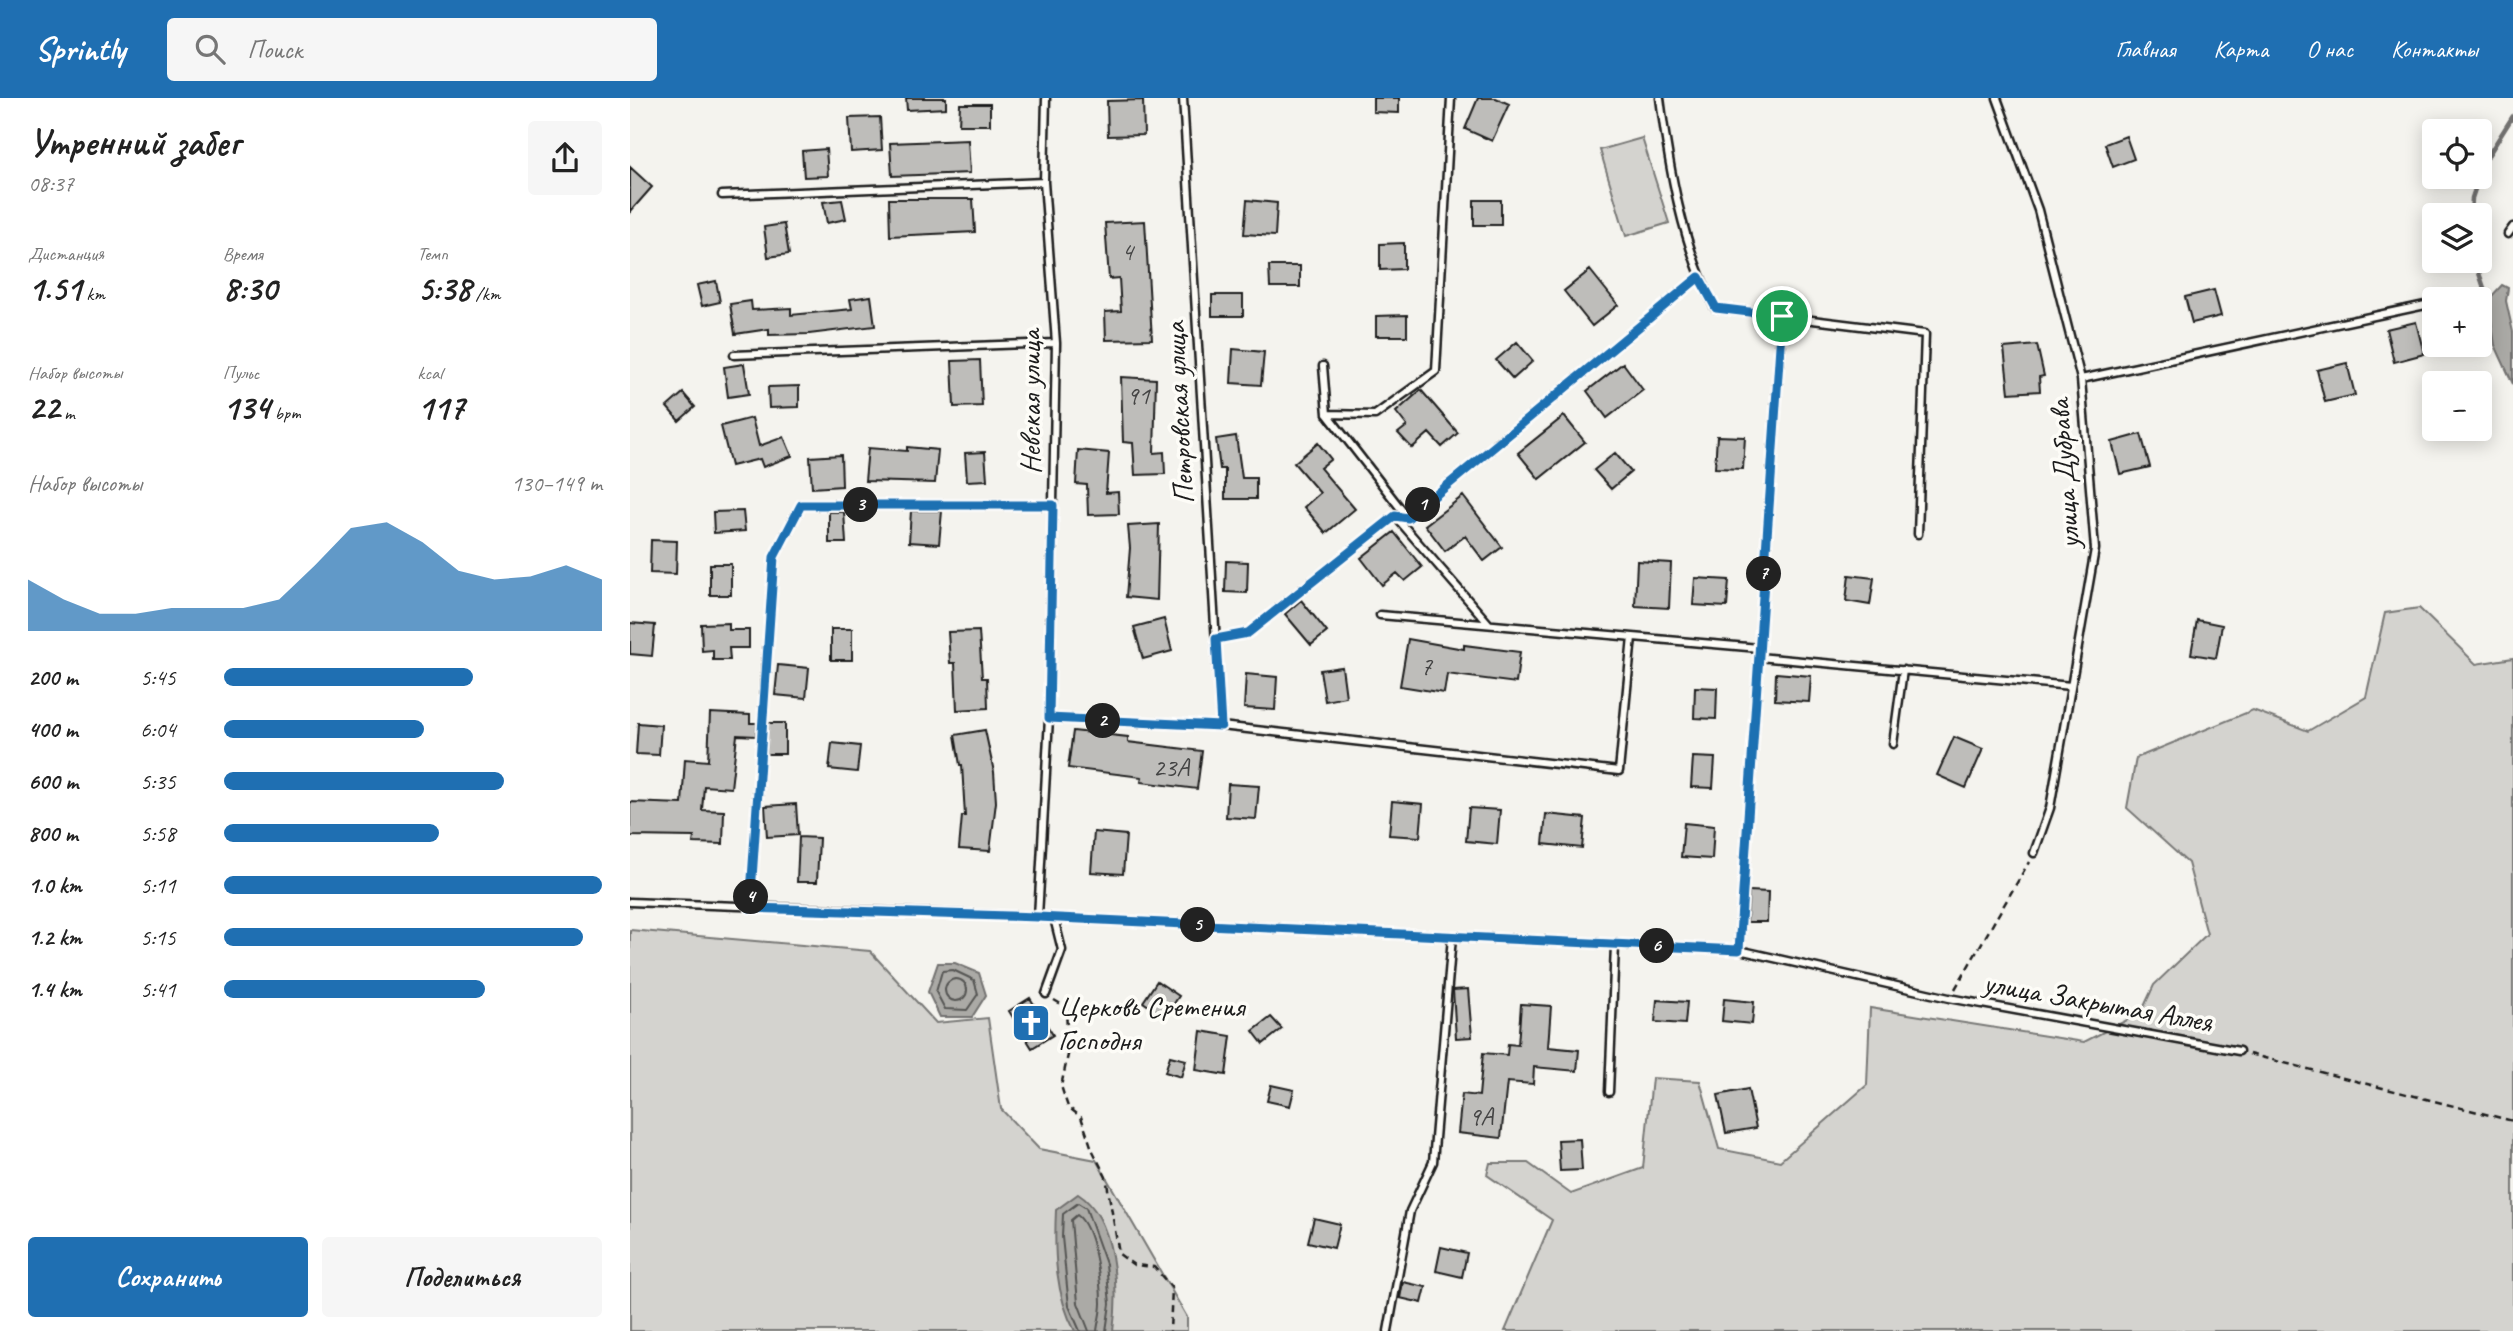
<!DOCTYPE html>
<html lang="ru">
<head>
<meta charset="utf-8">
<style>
	body { margin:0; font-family:Caveat,sans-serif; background:#f6f6f6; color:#222; height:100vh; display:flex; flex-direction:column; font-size:26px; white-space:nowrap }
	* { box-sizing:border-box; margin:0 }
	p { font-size:23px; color:#767676 }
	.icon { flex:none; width:38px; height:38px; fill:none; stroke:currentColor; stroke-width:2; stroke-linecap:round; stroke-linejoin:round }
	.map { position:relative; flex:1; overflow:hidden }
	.sheet { display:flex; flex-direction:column; background:#fff; width:630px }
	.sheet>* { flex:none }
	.fabs { position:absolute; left:1792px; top:21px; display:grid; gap:14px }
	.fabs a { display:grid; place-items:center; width:70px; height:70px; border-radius:7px; background:#fff; box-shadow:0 4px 18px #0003; font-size:35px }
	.pin { position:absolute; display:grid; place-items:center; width:60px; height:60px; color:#fff; margin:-30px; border:4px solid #fff; border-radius:50%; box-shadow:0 2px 7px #0007 }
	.km { position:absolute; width:35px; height:35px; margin:-18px; border-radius:50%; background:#222; color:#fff; font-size:19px; line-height:35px; text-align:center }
	.round { display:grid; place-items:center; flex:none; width:74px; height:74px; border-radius:7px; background:#f6f6f6 }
	.headline { display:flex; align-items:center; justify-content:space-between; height:119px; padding:0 28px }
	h1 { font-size:38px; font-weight:800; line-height:52px }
	.stats { display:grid; grid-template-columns:repeat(3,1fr); gap:10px; height:119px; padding:7px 28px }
	.stats div { display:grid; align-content:center }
	.stats b { font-size:35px; font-weight:800 }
	.stats small { font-size:19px; font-weight:400 }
	.stats p { font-size:19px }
	.chart { height:196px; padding:14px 28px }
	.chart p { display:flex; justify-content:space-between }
	.chart svg { width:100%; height:126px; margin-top:7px; fill:#1f6fb2; opacity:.7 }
	.button { display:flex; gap:14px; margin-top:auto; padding:14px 28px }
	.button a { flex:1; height:80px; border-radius:7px; background:#1f6fb2; color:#fff; font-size:28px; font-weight:800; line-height:80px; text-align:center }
	.button a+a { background:#f6f6f6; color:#222 }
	ul { padding:0 28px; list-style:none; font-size:23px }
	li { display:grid; grid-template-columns:112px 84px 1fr; align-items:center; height:52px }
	li i { height:18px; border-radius:9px; background:#1f6fb2 }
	header { display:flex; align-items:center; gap:42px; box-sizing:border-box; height:98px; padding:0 35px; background:#1f6fb2; color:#fff }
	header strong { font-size:33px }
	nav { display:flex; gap:38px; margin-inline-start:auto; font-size:24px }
	.search { width:490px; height:63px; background:#f6f6f6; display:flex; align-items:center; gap:18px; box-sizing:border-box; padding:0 24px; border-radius:7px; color:#767676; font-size:26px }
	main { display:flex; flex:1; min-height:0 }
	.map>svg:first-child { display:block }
</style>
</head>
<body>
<header>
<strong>Sprintly</strong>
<div class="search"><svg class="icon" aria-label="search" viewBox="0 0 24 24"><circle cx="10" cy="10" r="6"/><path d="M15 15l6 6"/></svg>Поиск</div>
<nav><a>Главная</a><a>Карта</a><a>О нас</a><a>Контакты</a></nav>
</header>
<main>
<section class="sheet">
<div class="headline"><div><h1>Утренний забег</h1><p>08:37</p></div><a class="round"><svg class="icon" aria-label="share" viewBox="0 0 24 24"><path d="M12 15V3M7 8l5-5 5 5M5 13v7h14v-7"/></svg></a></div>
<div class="stats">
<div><p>Дистанция</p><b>1.51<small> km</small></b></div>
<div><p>Время</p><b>8:30</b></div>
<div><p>Темп</p><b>5:38<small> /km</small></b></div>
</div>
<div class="stats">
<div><p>Набор высоты</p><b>22<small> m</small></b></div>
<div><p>Пульс</p><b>134<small> bpm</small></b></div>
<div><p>kcal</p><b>117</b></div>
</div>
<div class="chart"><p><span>Набор высоты</span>130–149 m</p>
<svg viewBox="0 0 160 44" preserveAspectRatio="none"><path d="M0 44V26L10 33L20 38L30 38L40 36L50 36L60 36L70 33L80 21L90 8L100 6L110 13L120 23L130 26L140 25L150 21L160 26V44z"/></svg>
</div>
<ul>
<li><b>200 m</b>5:45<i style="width:66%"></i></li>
<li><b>400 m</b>6:04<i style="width:53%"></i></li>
<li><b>600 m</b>5:35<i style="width:74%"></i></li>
<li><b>800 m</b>5:58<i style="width:57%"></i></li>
<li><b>1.0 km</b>5:11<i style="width:100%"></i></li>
<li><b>1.2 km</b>5:15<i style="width:95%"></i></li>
<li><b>1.4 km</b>5:41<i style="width:69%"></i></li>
</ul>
<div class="button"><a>Сохранить</a><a>Поделиться</a></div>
</section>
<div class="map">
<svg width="1883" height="1233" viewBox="0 0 1883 1233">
	<rect width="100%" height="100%" fill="#f4f3ee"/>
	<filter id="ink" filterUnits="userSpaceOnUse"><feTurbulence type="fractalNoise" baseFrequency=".0143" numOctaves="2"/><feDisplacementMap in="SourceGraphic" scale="14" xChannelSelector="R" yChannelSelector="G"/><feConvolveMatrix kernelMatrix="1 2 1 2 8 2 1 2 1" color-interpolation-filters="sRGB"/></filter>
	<g filter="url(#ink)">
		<path fill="#d4d3cf" stroke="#787876" stroke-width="2" d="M1012,40L1039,125L996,138L970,52Z
			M1789,510L1846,566L1883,560V1233H875L922,1122L857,1077L860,1065H898L941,1096L1013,1070L1022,980L1070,983L1089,1051L1150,1063L1237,987L1240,910L1454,944L1511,915L1524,887L1577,836L1558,765L1497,710L1506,660L1623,612L1678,633L1736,599L1755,515Z
			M0,832L240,853L306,925L358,920L371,1011L409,1051L466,1062L557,1219V1233H0Z"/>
		<path fill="#abaaa6" stroke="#72716f" stroke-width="2" d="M1872,187L1878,190L1876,203L1883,234V286L1865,247L1858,202Z
			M308,865H325L349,875L356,897L342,919H310L298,894Z
			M448,1096C486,1120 489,1192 483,1233H445C425,1197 424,1153 426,1112Z"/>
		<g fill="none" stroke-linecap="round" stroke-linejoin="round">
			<path stroke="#555553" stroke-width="2" d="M323,872L344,882L348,896L337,912L315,911L306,894L312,873Z
				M315 892a11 11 0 1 1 22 0a11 11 0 1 1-22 0Z
				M450,1233L439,1208L432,1139L433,1116L448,1105L456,1110L476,1166L480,1206L476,1233
				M459,1233L448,1205L441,1122L447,1117C464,1129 471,1184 471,1205C471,1215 468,1224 467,1233"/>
			<path stroke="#72716f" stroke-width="4.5" d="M1850,77L1854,64L1883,18
				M1841,117L1842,100L1849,79
				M1845,163L1858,202"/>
		</g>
		<path fill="#bebdba" stroke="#1c1c1c" stroke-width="2" d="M276,0H316V10L277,12Z
			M743,0H769V15L743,14Z
			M848,0H866L879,6L862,43L835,31Z
			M513,2L514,37L478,38L477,3Z
			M330,6H360V27H329Z
			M250,19L252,52L221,54L219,20Z
			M1496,38L1504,61L1483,69L1475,46Z
			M338,42L340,75L262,78L260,45Z
			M196,51L198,78L174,79L172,53Z
			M0,69L22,89L0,114Z
			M259,101H343L345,134L260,138Z
			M212,102L216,121L197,125L193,104Z
			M617,102L647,105L645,138L614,136Z
			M844,102H871V127H844Z
			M515,123L522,241L476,242L475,214L491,213L489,180L479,181L475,125Z
			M154,126L159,156L138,159L134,129Z
			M774,145V171L750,172V146Z
			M639,168H670V189H640Z
			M960,172L988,207L962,228L934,193Z
			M86,183L90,204L72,208L67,187Z
			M1584,192L1591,218L1562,225L1555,199Z
			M582,197H613V218H582Z
			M241,198L245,228L179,236L139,237V231L105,236L100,206L121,203L122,212L161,210V217L222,211L220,201Z
			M777,217V238H746V218Z
			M1786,224L1794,256L1764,264L1756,231Z
			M887,244L903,263L883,281L866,262Z
			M1407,247L1414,278L1409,279L1410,293L1379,295L1374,250Z
			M603,251L634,254L631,287L601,285Z
			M350,262L352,308L324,309L322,263Z
			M993,265L1013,292L977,320L957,293Z
			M1717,265L1725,297L1695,304L1687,272Z
			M114,266L119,296L98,299L94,269Z
			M491,279L526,281L524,355L534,354L535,376L505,377L503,345L493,344Z
			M169,288V309L139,310L138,289Z
			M791,292L828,335L812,349L799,335L782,350L768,335L777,328L766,314Z
			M53,295L65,309L49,323L37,309Z
			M934,318L955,344L909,381L888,355Z
			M122,320L129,348L154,339L162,358L133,369L130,361L101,368L91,328Z
			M1511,336L1520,369L1490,376L1482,344Z
			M606,338L612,380H626V401H595V371H590L586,341Z
			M1087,338L1115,339L1113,371L1085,370Z
			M688,345L701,361L690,370L725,411L696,435L674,409L690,395L664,365Z
			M277,349L308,352L305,385L235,383L238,350L277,353Z
			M448,352L479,355L476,395L488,394L489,416L458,417L457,387L446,386Z
			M355,354L357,382L337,383L335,355Z
			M985,355L1001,374L981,391L964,372Z
			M211,357L212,388L182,390L180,359Z
			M833,398L872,449L854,463L835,438L815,453L795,427Z
			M113,413L115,433L84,435L83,414Z
			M281,413H312L309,446L279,444Z
			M199,414H214L216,445H199Z
			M529,426L527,502L496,499L500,450L498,428Z
			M764,434L792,469L775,483L767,475L752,487L731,460Z
			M21,442L47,443L46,476L20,475Z
			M596,463L618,464L617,495L595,494Z
			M1007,463L1041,465L1039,510L1005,508Z
			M80,466H101V497H80Z
			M1219,477L1244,480L1240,507L1216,503Z
			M1065,480L1099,482L1097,509L1063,507Z
			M671,502L697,534L681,547L655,516Z
			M534,521L542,553L513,561L504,529Z
			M1567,522L1592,527L1586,560L1561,556Z
			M0,525L25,527L22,558L0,556Z
			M99,525V532H119V550H99L100,562H83V552L72,553L71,526Z
			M201,531H222V562H201Z
			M349,533L352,580H357L358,610L327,612L325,565H320L318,534Z
			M778,541L834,551V547L890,554L886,585L817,576L814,595L770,588Z
			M148,567L179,570L176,600L145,597Z
			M712,569L716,599L695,603L690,572Z
			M1146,575L1181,578L1179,604L1145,602Z
			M616,576L647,579L645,612L614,610Z
			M1065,589L1087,590L1086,621L1064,620Z
			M80,615L120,617V625H127L126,638L107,637L101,690L74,688L72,712L94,713L93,746L63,745L64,739L0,738V704L52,706L55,661L78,663Z
			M8,625L31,627L29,657L6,656Z
			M138,625H155V656H136Z
			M355,632L364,674L366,704L360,753L329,751L332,718H335L332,667H330L325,637Z
			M443,633L498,639V644L572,653L567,691L511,684L512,679L438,670Z
			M1324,639L1353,651L1336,690L1307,677Z
			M202,645L230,648L227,674L199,671Z
			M1063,659L1085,660L1083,690L1061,689Z
			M598,686L629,688L626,721L596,719Z
			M762,703L793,706L790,739L759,737Z
			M166,706L168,737L137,739L135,708Z
			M839,710L870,712L867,746L836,743Z
			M916,716L955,720L952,750L913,746Z
			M1054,725L1084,728L1082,761L1051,759Z
			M464,734L496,737L493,776L461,774Z
			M169,739L189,740L187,784H167Z
			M1119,793L1138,794L1137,824H1117Z
			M527,883L549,898L535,919L513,904Z
			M838,891L842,939L826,940L823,892Z
			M400,900L423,937L402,950L379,913Z
			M1094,901L1124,904L1122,926L1092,923Z
			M1027,902L1057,904L1055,926L1025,924Z
			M891,906L921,908L918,949L949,952L947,973L904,969L903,986L877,984L871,1040L828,1035L832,996L849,998L853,955L877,957L878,946L888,947Z
			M641,919L652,931L633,946L623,933Z
			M571,933L601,938L596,977L566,972Z
			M540,958L556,962L551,979L535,974Z
			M641,987L664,992L660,1008L637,1003Z
			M1118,991L1126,1030L1096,1035L1088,997Z
			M950,1041L952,1072L930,1073L928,1042Z
			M684,1120L710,1126L704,1150L678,1144Z
			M811,1149L837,1155L832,1179L806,1173Z
			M773,1184L796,1189L792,1205L770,1200Z"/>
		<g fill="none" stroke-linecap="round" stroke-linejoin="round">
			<g stroke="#1c1c1c" stroke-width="11">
				<path id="lane" d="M553,0L591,628
					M1030,0C1039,70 1052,147 1085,210L1295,236L1288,436
					M1367,0L1408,112L1451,281L1465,451L1420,710L1404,755
					M92,97L414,84
					M1878,136L1883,129
					M104,257L426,245
					M693,268L697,316L745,317L806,273L821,0
					M1451,281L1800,206
					M697,316L778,420
					M765,418L859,526
					M750,517L1129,550
					M586,541L618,535L765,418L778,420L1069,179
					M1129,559L1441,588
					M419,620L591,628L989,673L1002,539
					M1263,646L1273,572
					M0,804L408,819L1109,852L1319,900L1609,953
					M120,810L144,459L171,407H423
					M408,819L419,620L426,245L414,84L416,0
					M1109,852L1152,218
					M416,896L432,852L424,820
					M979,994L985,847
					M758,1233L780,1113L803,1064L822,839"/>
			</g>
			<path stroke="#1c1c1c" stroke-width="2.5" stroke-dasharray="7 5" stroke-linecap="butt" d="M1325,891L1399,764
				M424,902L436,909L438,957L431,988L438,1009L451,1019L462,1051L476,1079L489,1156L504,1167L524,1169L542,1190L540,1233
				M1619,956L1883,1023"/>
			<use href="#lane" stroke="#fdfcf7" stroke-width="6"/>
		</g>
	</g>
	<g fill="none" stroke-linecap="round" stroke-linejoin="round" filter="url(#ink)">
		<g stroke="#fff" stroke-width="14">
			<path id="route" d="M1069,179L1086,210L1152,218L1109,852L408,819L120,810L144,459L171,407H423L419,620L591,628L586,541L618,535L765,418L778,420Z"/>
		</g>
		<use href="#route" stroke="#1f6fb2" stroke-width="9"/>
	</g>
	<defs>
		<g id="church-square" transform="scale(2.0125)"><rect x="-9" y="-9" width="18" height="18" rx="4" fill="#1f6fb2" stroke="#fdfcf7"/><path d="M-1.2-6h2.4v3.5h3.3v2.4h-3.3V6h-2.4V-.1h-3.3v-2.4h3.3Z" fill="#fff"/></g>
	</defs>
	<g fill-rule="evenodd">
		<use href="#church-square" x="401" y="925"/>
	</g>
	<g text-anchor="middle" stroke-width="7" stroke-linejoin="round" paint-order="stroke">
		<g font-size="26" fill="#444">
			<text x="497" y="162">4</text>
			<text x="508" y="306">91</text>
			<text x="796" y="577">7</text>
			<text x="541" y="678">23А</text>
			<text x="851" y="1027">9А</text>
		</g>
		<g font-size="30" fill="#1c1c1c" stroke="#fdfcf7">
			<text transform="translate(400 304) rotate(-90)" y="10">Невская улица</text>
			<text transform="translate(549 315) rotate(-93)" y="10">Петровская улица</text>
			<text transform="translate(1434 376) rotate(-94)" y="10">улица Дубрава</text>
			<text transform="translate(1468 904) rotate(10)" y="10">улица Закрытая Аллея</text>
		</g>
		<g font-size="30" fill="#1c1c1c" stroke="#fdfcf7" text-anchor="start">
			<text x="428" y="918">Церковь Сретения<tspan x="428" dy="34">Господня</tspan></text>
		</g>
	</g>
</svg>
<div class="fabs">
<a><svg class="icon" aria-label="locate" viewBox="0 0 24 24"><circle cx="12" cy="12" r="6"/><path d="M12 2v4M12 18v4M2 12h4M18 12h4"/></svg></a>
<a><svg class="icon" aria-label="layers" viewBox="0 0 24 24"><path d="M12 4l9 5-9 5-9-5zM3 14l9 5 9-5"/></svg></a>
<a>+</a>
<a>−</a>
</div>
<div class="pin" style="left:1152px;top:218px;background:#1e9e55"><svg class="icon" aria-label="arrive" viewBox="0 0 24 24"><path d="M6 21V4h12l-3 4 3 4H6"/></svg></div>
<b class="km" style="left:793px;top:407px">1</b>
<b class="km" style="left:473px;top:623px">2</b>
<b class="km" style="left:231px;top:407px">3</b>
<b class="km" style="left:121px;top:799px">4</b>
<b class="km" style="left:568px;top:827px">5</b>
<b class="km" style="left:1027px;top:848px">6</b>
<b class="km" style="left:1134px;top:476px">7</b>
</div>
</main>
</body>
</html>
